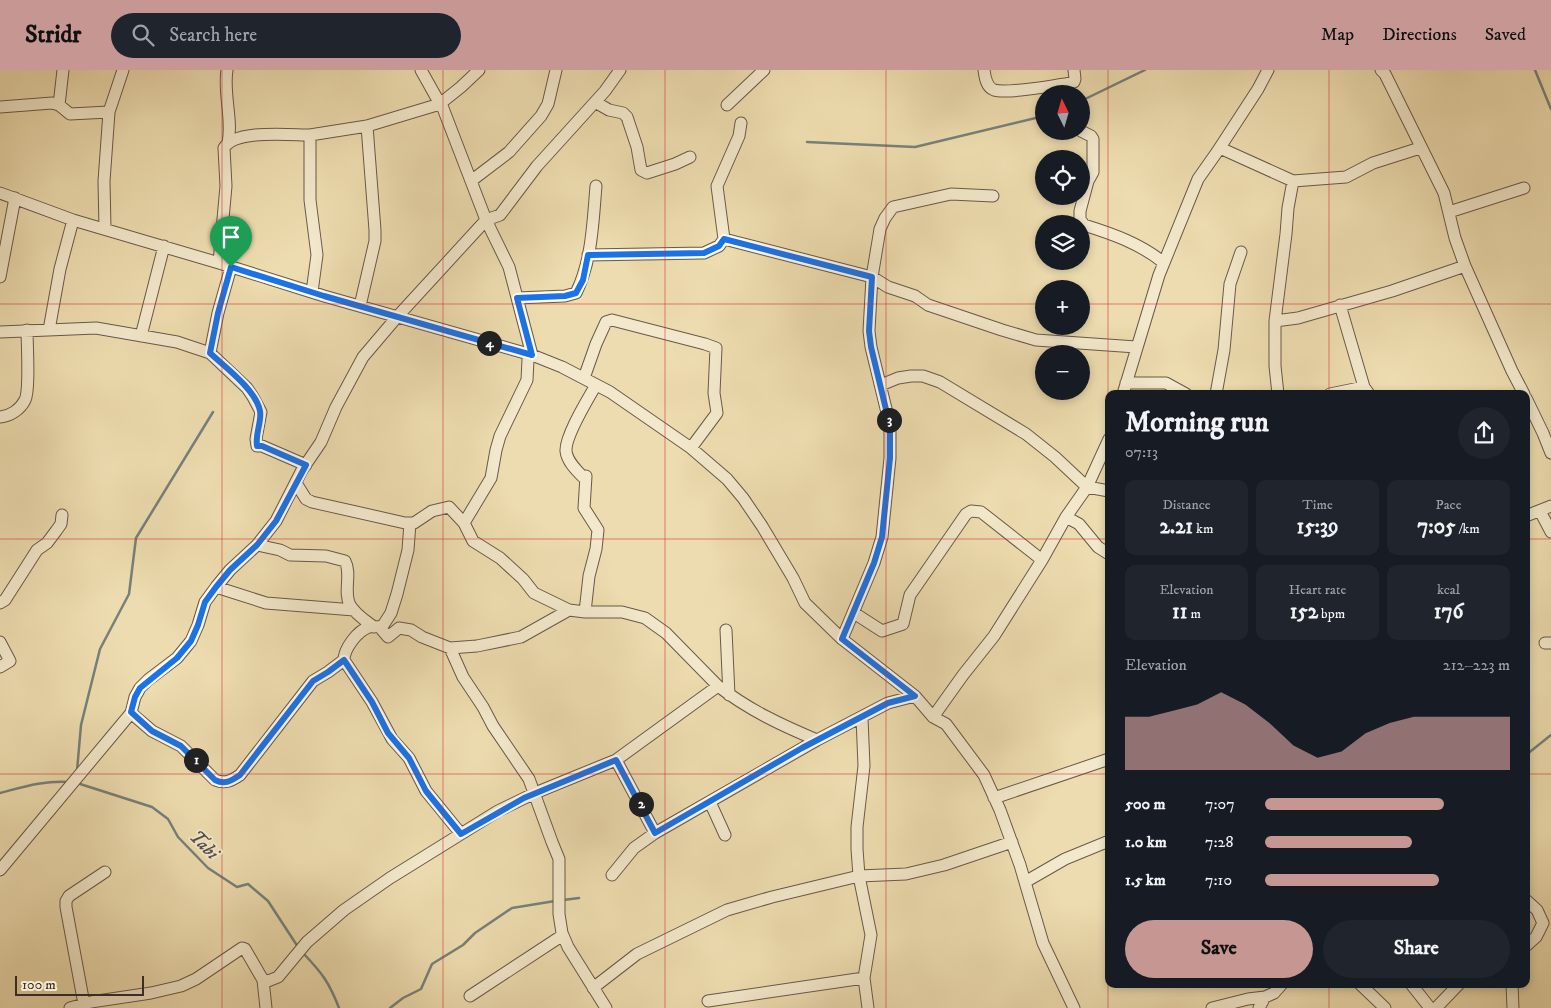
<!DOCTYPE html>
<html lang="en">
<head>
<meta charset="utf-8">
<style>
	body { margin:0; font-family:"IM FELL DW Pica",serif; background:#20242c; color:#f1f3f6; height:100vh; display:flex; flex-direction:column; font-size:19px; white-space:nowrap }
	* { box-sizing:border-box; margin:0 }
	p { font-size:16px; color:#9ea1a6 }
	.icon { flex:none; width:28px; height:28px; fill:none; stroke:currentColor; stroke-width:2; stroke-linecap:round; stroke-linejoin:round }
	.map { position:relative; flex:1; overflow:hidden }
	.sheet { position:absolute; left:1105px; top:320px; width:425px; height:598px; display:flex; flex-direction:column; background:#171b24; border-radius:10px; box-shadow:0 2px 8px #0003 }
	.sheet>* { flex:none }
	.needle { width:32px; rotate:355deg }
	.tools { position:absolute; left:1035px; top:15px; display:grid; gap:10px }
	.tools a { display:grid; place-items:center; width:55px; height:55px; border-radius:50%; background:#171b24; box-shadow:0 2px 8px #0003; font-size:25px }
	.scale { position:absolute; left:15px; bottom:12px; width:129px; box-sizing:border-box; padding-left:5px; border:2px solid #3d2d27; border-top:0; font-size:14px; line-height:18px; white-space:nowrap; color:#3d2d27; -webkit-text-stroke:4px #f3e8cb; paint-order:stroke }
	.pin { position:absolute; display:grid; place-items:center; width:42px; height:42px; color:#fff; margin:-51px -21px; border-radius:50% 50% 50% 0; rotate:-45deg; box-shadow:0 0 5px #0007 }
	.pin .icon { rotate:45deg }
	.km { position:absolute; width:25px; height:25px; margin:-12px; border-radius:50%; background:#222; color:#fff; font-size:14px; line-height:25px; text-align:center }
	.round { display:grid; place-items:center; flex:none; width:52px; height:52px; border-radius:26px; background:#20242c }
	.headline { display:flex; align-items:center; justify-content:space-between; height:85px; padding:0 20px }
	h1 { font-size:28px; font-weight:800; line-height:38px }
	.stats { display:grid; grid-template-columns:repeat(3,1fr); gap:8px; height:85px; padding:5px 20px }
	.stats div { display:grid; align-content:center; border-radius:10px; background:#20242c; text-align:center }
	.stats b { font-size:21px; font-weight:800 }
	.stats small { font-size:14px; font-weight:400 }
	.stats p { font-size:14px }
	.chart { height:140px; padding:10px 20px }
	.chart p { display:flex; justify-content:space-between }
	.chart svg { width:100%; height:90px; margin-top:5px; fill:#c59692; opacity:.7 }
	.cta { display:flex; gap:10px; margin-top:auto; padding:10px 20px }
	.cta a { flex:1; height:58px; border-radius:30px; background:#c59692; color:#111; font-size:20px; font-weight:800; line-height:58px; text-align:center }
	.cta a+a { background:#20242c; color:#f1f3f6 }
	ul { padding:0 20px; list-style:none; font-size:16px }
	li { display:grid; grid-template-columns:80px 60px 1fr; align-items:center; height:38px }
	li i { height:12px; border-radius:6px; background:#c59692 }
	header { display:flex; align-items:center; gap:30px; box-sizing:border-box; height:70px; padding:0 25px; background:#c59692; color:#111 }
	header strong { font-size:24px }
	nav { display:flex; gap:28px; margin-inline-start:auto; font-size:18px }
	.search { width:350px; height:45px; background:#20242c; display:flex; align-items:center; gap:12px; box-sizing:border-box; padding:0 18px; border-radius:28px; color:#9ea1a6; font-size:19px }
	.map>svg:first-child { display:block }
</style>
</head>
<body>
<header>
<strong>Stridr</strong>
<div class="search"><svg class="icon" aria-label="search" viewBox="0 0 24 24"><circle cx="10" cy="10" r="6"/><path d="M15 15l6 6"/></svg>Search here</div>
<nav><a>Map</a><a>Directions</a><a>Saved</a></nav>
</header>
<div class="map">
<svg width="1551" height="938" viewBox="0 0 1551 938">
	<rect width="100%" height="100%" fill="#eddcaf"/>
	<filter id="stains"><feTurbulence type="fractalNoise" baseFrequency=".004" numOctaves="4"/><feColorMatrix values="0 0 0 0 .2 0 0 0 0 .09 0 0 0 0 .02 0 0 0 .5 -.17"/></filter>
	<radialGradient id="worn" r=".72"><stop offset=".6" stop-color="#630" stop-opacity="0"/><stop offset="1" stop-color="#630" stop-opacity=".3"/></radialGradient>
	<g fill="none" stroke-linecap="round" stroke-linejoin="round">
		<path stroke="#76817c" stroke-width="2.5" d="M1535,0L1551,39
			M1081,31L1145,0
			M807,72L915,77L1044,46
			M1526,685L1551,665
			M77,701L81,655L100,579L129,524L136,468L213,342
			M77,713L152,737L168,749L178,767L208,798L237,817L248,814L268,831L298,877
			M0,723C23,717 45,710 70,712
			M563,830L579,828
			M303,883C322,903 329,912 339,938
			M390,938L403,928L421,919L432,894L463,875L475,863L512,838L555,831"/>
		<g stroke="#695949" stroke-width="13">
			<path id="minor" d="M227,0C223,24 233,49 228,73
				M421,0L440,34L441,33L486,150L509,197L532,285L528,289L527,310L500,366L496,380L491,408L464,453
				M984,0C985,7 986,17 994,20C1006,24 1050,16 1065,14L1074,12L1075,9L1074,0
				M1381,0L1385,4L1444,123L1455,168L1465,196L1512,301L1524,324
				M595,32L609,40L623,43L627,47L637,77L641,100L647,103L675,94L690,87
				M441,33L461,17L479,0
				M59,35L63,0
				M727,35L764,0
				M0,37L52,33L59,35L70,44L109,42
				M1081,61L1091,66L1093,69V102L1088,111L1080,141V149L1084,155C1113,164 1141,174 1164,193
				M310,65L367,56L440,34
				M1220,78L1293,111L1288,138L1286,164L1275,251V296L1278,324
				M471,111L509,82L541,46L548,34L556,0
				M1293,111L1346,107L1373,93L1420,78
				M0,123L73,150L219,193L324,226L532,285L562,297L610,322L691,378L727,409L743,428L762,456L793,508L805,533L842,569L915,626L933,647L946,654L984,705L1000,740L1020,795L1043,873L1074,938
				M993,126L951,124L893,137L885,148L880,159L872,207L888,217L915,226L928,235L1002,260L1036,270L1136,277
				M1449,142L1524,118
				M105,159L104,111L109,42L123,0
				M724,169L717,116L739,66L741,53
				M588,185L704,183L719,176L724,169L872,207L869,261L871,277L890,355V388L882,467L874,493L842,569
				M219,193L226,116L224,78C235,59 290,65 310,65V130L317,185L312,222
				M0,207L15,128
				M517,228L565,226L576,223C592,191 593,151 596,116
				M1340,235L1364,317L1369,324
				M360,236L375,171V160L367,56
				M1275,251L1298,248L1392,221L1465,196
				M49,260L60,199L73,150
				M0,262L96,258L177,272L210,283L247,318L253,327L261,342L256,369L257,376H262L306,395
				M141,266L164,176
				M210,283L218,243L231,197
				M584,308L596,274L606,252L612,250L705,274L716,278L714,323L717,343L691,378
				M1126,313H1166L1186,324
				M881,315L898,308L911,306H923L940,312L1026,364L1055,387L1087,417L1109,421
				M1123,324L1159,205L1198,109L1217,82L1258,19L1268,0
				M1216,324L1224,280L1230,214L1241,182
				M1330,324L1364,317
				M1526,328L1543,363L1551,383
				M0,347C10,346 20,340 25,330C30,320 27,274 27,260
				M296,413L306,429L312,432L405,453H414L432,441L449,437L464,453L473,471L500,488L523,509L534,523L569,540L585,542H622L645,548L666,563L718,616
				M1540,441L1551,462
				M1526,446L1551,436
				M1066,447L1079,454L1098,477L1109,484
				M410,453L408,480L397,524L391,543L382,557V560L388,567L399,558L411,560L422,567L450,578L477,576L521,567L569,540
				M257,475L280,480L290,485L326,486L345,491C352,504 343,522 350,535C355,544 366,551 374,557
				M216,517L266,533L354,540
				M0,533L5,530L37,480L47,473L56,461L61,454L62,445
				M585,542L589,506L596,479L598,460L584,438L586,406L583,407C576,400 567,391 566,381C565,366 588,329 596,315
				M854,543L882,561L903,554L910,525L966,444L971,441L981,442L1042,490
				M382,557C378,557 373,556 369,557C357,561 344,579 344,590L372,632L392,669L409,688L426,721L461,764
				M726,560L729,625
				M0,572L10,591L0,597
				M1545,573H1551
				M450,578L463,607L483,637L493,656L529,709L552,772L559,789V844L562,863L568,877L606,938
				M131,643L152,661L181,676L215,710C225,714 231,711 240,705L313,611L328,602L344,590
				M933,647L963,605L994,566L1042,490L1066,447L1087,417L1109,369
				M862,648L864,696L857,757V779L859,806L871,865L864,908L868,938
				M616,690L655,763L817,670
				M994,728L1109,689
				M710,732L725,765
				M0,800L131,643L135,627L140,618L148,610L177,588L191,571L198,555L205,532L216,517L230,500L257,475L276,451L302,400L321,372L336,337L363,287L397,247L486,150L500,145L537,96L605,21L620,0
				M612,805L634,778L655,763
				M1025,812L1065,789L1109,771
				M1526,830L1537,840L1543,853L1536,867L1526,876
				M263,910L266,938
				M1360,914L1385,938
				M1411,914L1430,938
				M1512,914L1513,938
				M593,918L637,884L727,840L772,827L859,806L906,804L944,795L1012,772
				M470,926L563,865
				M708,931L864,908
				M84,934L66,837V831L69,826L105,802
				M70,938L91,932L151,923L181,916L196,909L242,878L245,879L263,910L268,911L278,907L307,872L344,840L390,808L498,741L535,723L616,690L718,616C749,640 781,655 817,670L888,633L915,626
				M1212,938L1248,929L1265,927
				M1259,938L1265,927L1274,923L1282,914
				M1436,938L1459,914"/>
		</g>
		<use href="#minor" stroke="#f3e8cb" stroke-width="11"/>
	</g>
	<g fill="none" stroke-linecap="round" stroke-linejoin="round">
		<g stroke="#fff" stroke-width="10">
			<path id="route" d="M724,169L872,207L869,261L871,277L890,356V388L882,467L874,493L842,569L915,626L888,633L802,678L655,763L616,690L524,728L461,764L426,721L409,688L388,663L372,632L344,590L328,602L313,611L240,705C231,711 225,715 215,710L181,676L152,661L131,642L135,627L140,618L177,588L191,571L198,555L205,532L216,517L230,500L257,475L276,451L306,395L262,376H257C255,364 262,351 260,341C256,320 225,297 210,283L218,243L231,197L324,226L532,285L517,228L565,226L576,223L583,210L588,185L704,183L719,176Z"/>
		</g>
		<use href="#route" stroke="#1a73e8" stroke-width="6"/>
	</g>
	<path fill="none" stroke="#d62828" stroke-width="1" stroke-opacity="0.55" d="M222,0V938M443,0V938M665,0V938M886,0V938M1108,0V938M1329,0V324M0,234H1044M1081,234H1551M0,469H1109M1526,469H1551M0,704H1109M1526,704H1551M1329,914V938"/>
	<g text-anchor="middle" stroke-width="4" stroke-linejoin="round" paint-order="stroke">
		<g font-size="19" font-style="italic" fill="#55504a" stroke="#f3e8cb">
			<text transform="translate(205 774) rotate(45)" y="7">Tabi</text>
		</g>
	</g>
	<rect width="100%" height="100%" filter="url(#stains)"/>
	<rect width="100%" height="100%" fill="url(#worn)"/>
</svg>
<div class="tools">
<a><svg class="needle" viewBox="-14 -14 28 28"><path d="M0-13l5 13h-10z" fill="#e53935"/><path d="M0 13l5-13h-10z" fill="#9ea1a6"/></svg></a>
<a><svg class="icon" aria-label="locate" viewBox="0 0 24 24"><circle cx="12" cy="12" r="6"/><path d="M12 2v4M12 18v4M2 12h4M18 12h4"/></svg></a>
<a><svg class="icon" aria-label="layers" viewBox="0 0 24 24"><path d="M12 4l9 5-9 5-9-5zM3 14l9 5 9-5"/></svg></a>
<a>+</a>
<a>−</a>
</div>
<div class="scale">100 m</div>
<div class="pin" style="left:231px;top:197px;background:#1e9e55"><svg class="icon" aria-label="arrive" viewBox="0 0 24 24"><path d="M6 21V4h12l-3 4 3 4H6"/></svg></div>
<b class="km" style="left:196px;top:690px">1</b>
<b class="km" style="left:641px;top:734px">2</b>
<b class="km" style="left:889px;top:350px">3</b>
<b class="km" style="left:489px;top:273px">4</b>
<section class="sheet">
<div class="headline"><div><h1>Morning run</h1><p>07:13</p></div><a class="round"><svg class="icon" aria-label="share" viewBox="0 0 24 24"><path d="M12 15V3M7 8l5-5 5 5M5 13v7h14v-7"/></svg></a></div>
<div class="stats">
<div><p>Distance</p><b>2.21<small> km</small></b></div>
<div><p>Time</p><b>15:39</b></div>
<div><p>Pace</p><b>7:05<small> /km</small></b></div>
</div>
<div class="stats">
<div><p>Elevation</p><b>11<small> m</small></b></div>
<div><p>Heart rate</p><b>152<small> bpm</small></b></div>
<div><p>kcal</p><b>176</b></div>
</div>
<div class="chart"><p><span>Elevation</span>212–223 m</p>
<svg viewBox="0 0 160 44" preserveAspectRatio="none"><path d="M0 44V18L10 18L20 15L30 12L40 6L50 12L60 21L70 32L80 38L90 35L100 26L110 21L120 18L130 18L140 18L150 18L160 18V44z"/></svg>
</div>
<ul>
<li><b>500 m</b>7:07<i style="width:73%"></i></li>
<li><b>1.0 km</b>7:28<i style="width:60%"></i></li>
<li><b>1.5 km</b>7:10<i style="width:71%"></i></li>
</ul>
<div class="cta"><a>Save</a><a>Share</a></div>
</section>
</div>
</body>
</html>
